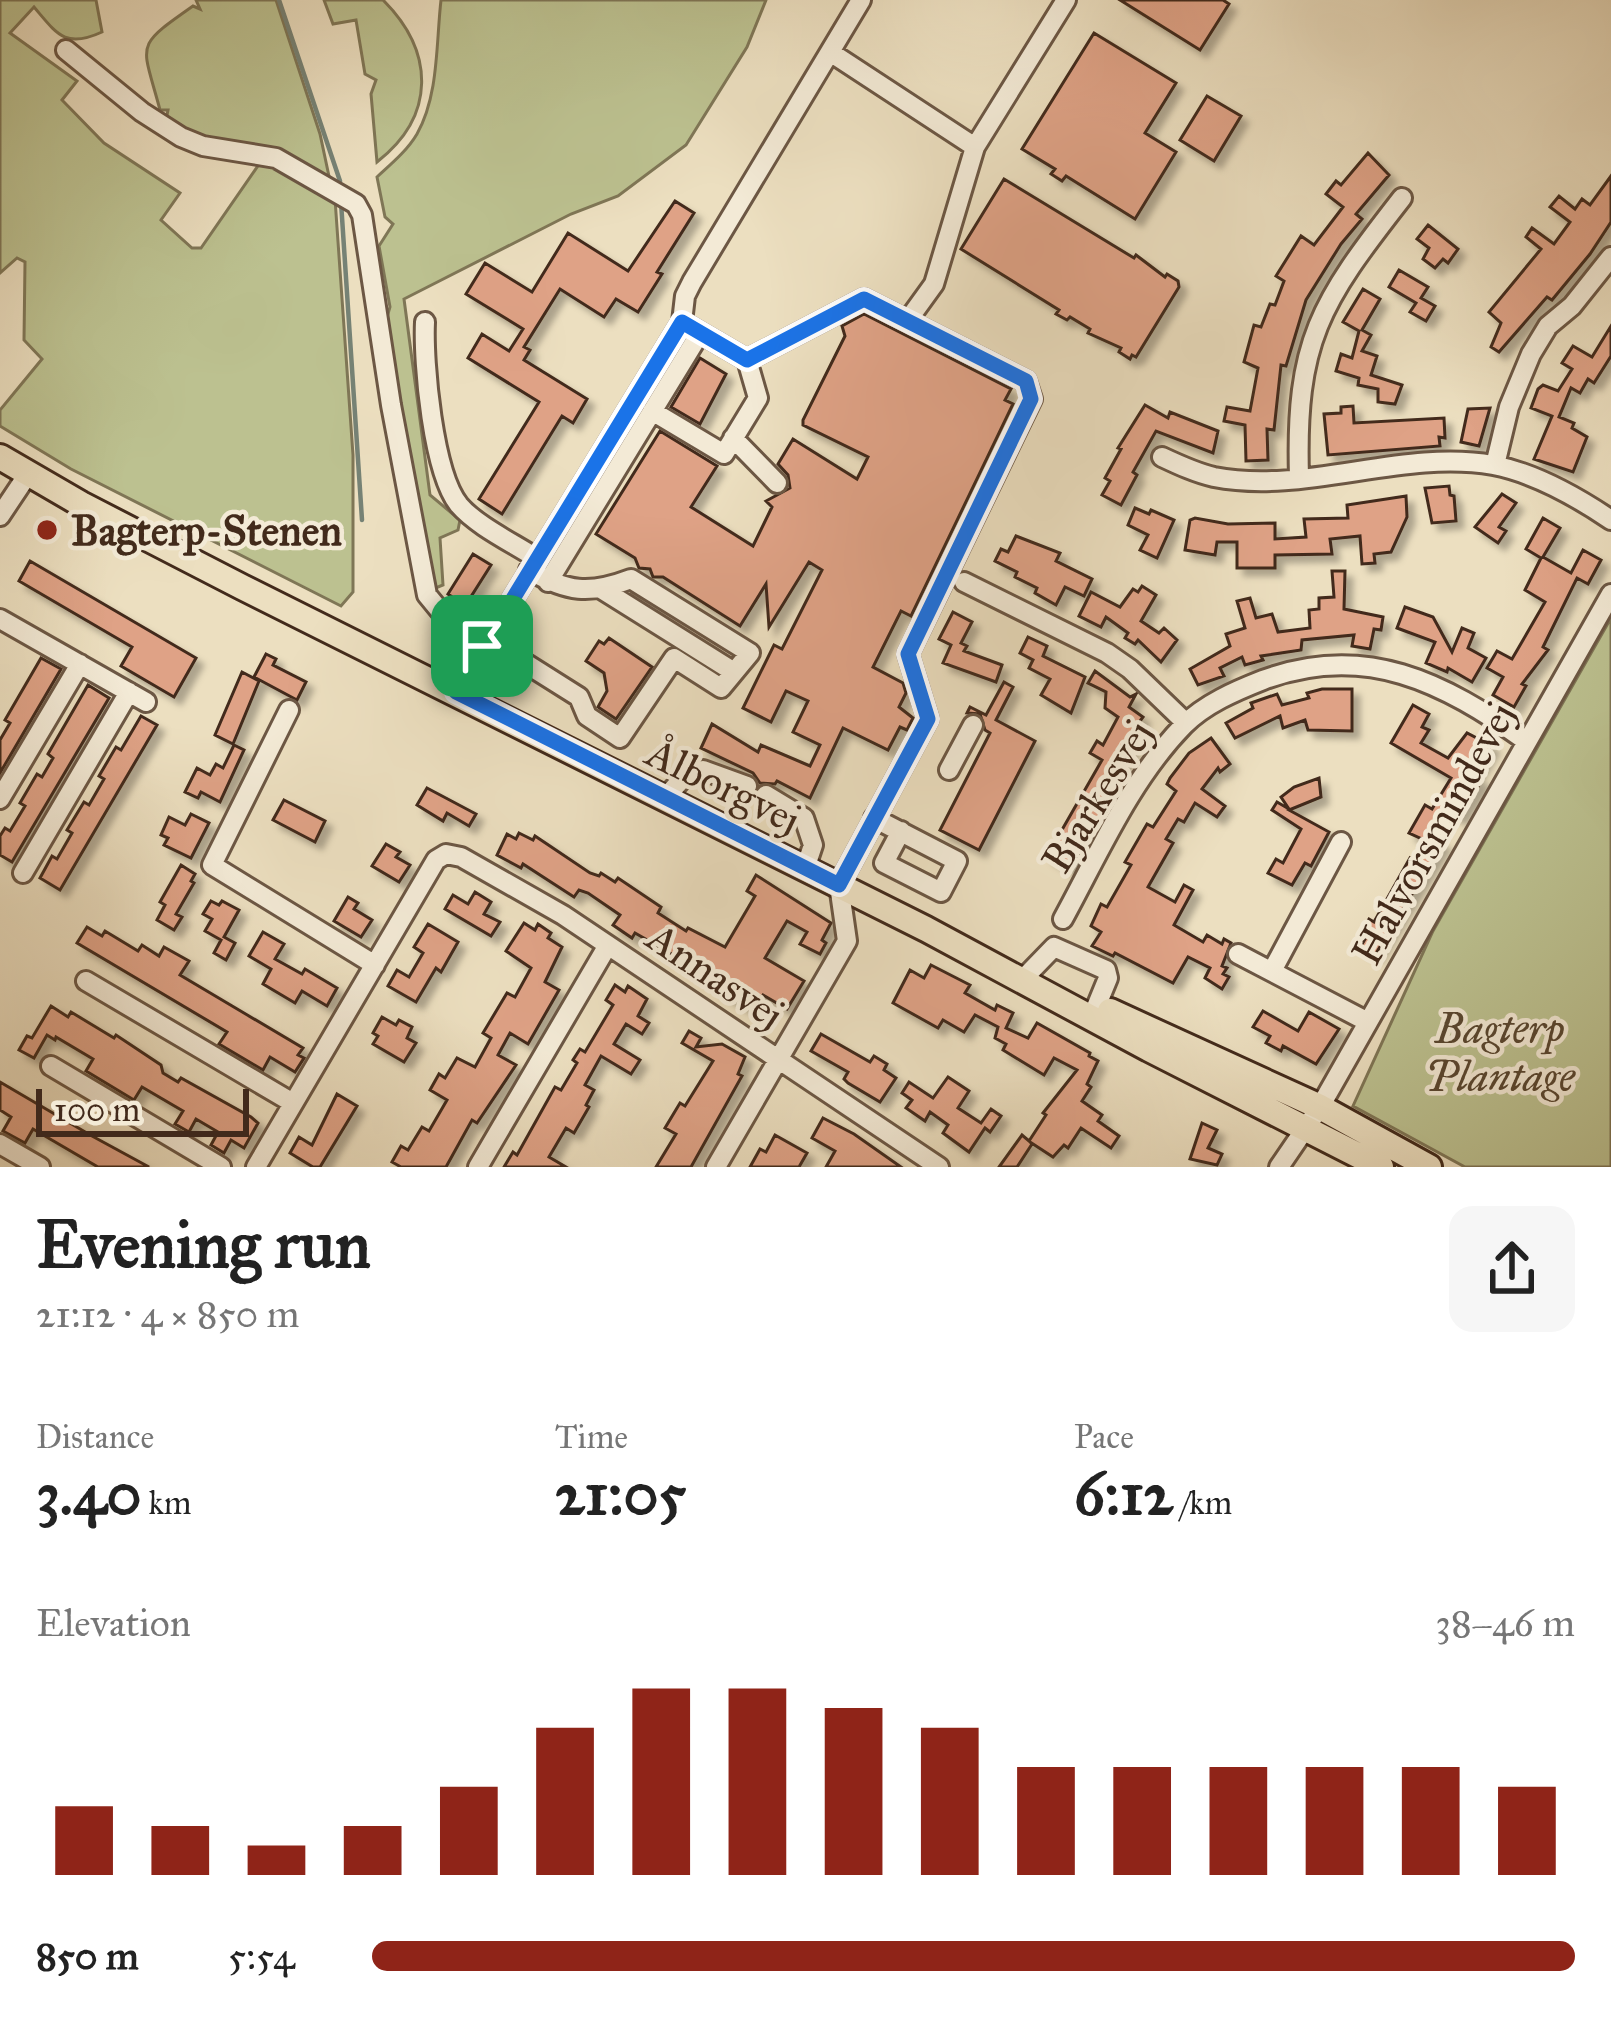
<!DOCTYPE html>
<html lang="en">
<head>
<meta charset="utf-8">
<style>
	body { margin:0; font-family:"IM FELL Great Primer",serif; background:#f6f6f6; color:#222; height:100vh; display:flex; flex-direction:column; font-size:45px; white-space:nowrap }
	* { box-sizing:border-box; margin:0 }
	p { font-size:39px; color:#767676 }
	.icon { flex:none; width:66px; height:66px; fill:none; stroke:currentColor; stroke-width:2; stroke-linecap:round; stroke-linejoin:round }
	.map { position:relative; height:1167px; overflow:hidden }
	.drawer { display:flex; flex-direction:column; background:#fff; flex:1 }
	.drawer>* { flex:none }
	.scale { position:absolute; left:36px; bottom:30px; width:213px; box-sizing:border-box; padding-left:12px; border:6px solid #422a1b; border-top:0; font-size:33px; line-height:42px; white-space:nowrap; color:#422a1b; -webkit-text-stroke:9px #f3ead6; paint-order:stroke }
	.pin { position:absolute; display:grid; place-items:center; width:102px; height:102px; color:#fff; margin:-51px; border-radius:24px; box-shadow:0 6px 18px #0006 }
	.round { display:grid; place-items:center; flex:none; width:126px; height:126px; border-radius:24px; background:#f6f6f6 }
	.overview { display:flex; align-items:center; justify-content:space-between; height:204px; padding:0 36px }
	h1 { font-size:66px; font-weight:800; line-height:90px }
	.metrics { display:grid; grid-template-columns:repeat(3,1fr); gap:18px; height:204px; padding:12px 36px }
	.metrics div { display:grid; align-content:center }
	.metrics b { font-size:60px; font-weight:800 }
	.metrics small { font-size:33px; font-weight:400 }
	.metrics p { font-size:33px }
	.chart { height:336px; padding:24px 36px }
	.chart p { display:flex; justify-content:space-between }
	.chart svg { width:100%; height:216px; margin-top:12px; stroke:#8f2418; stroke-width:6 }
	ul { padding:0 36px; list-style:none; font-size:39px }
	li { display:grid; grid-template-columns:192px 144px 1fr; align-items:center; height:90px }
	li i { height:30px; border-radius:15px; background:#8f2418 }
	.map>svg:first-child { display:block }
</style>
</head>
<body>
<div class="map">
<svg width="1611" height="1167" viewBox="0 0 1611 1167">
	<defs>
		<filter id="shadow"><feDropShadow dx="7" dy="7" stdDeviation="3" flood-color="#0004"/></filter>
	</defs>
	<rect width="100%" height="100%" fill="#ecdfc0"/>
	<filter id="stains"><feTurbulence type="fractalNoise" baseFrequency=".00167" numOctaves="4"/><feColorMatrix values="0 0 0 0 .2 0 0 0 0 .09 0 0 0 0 .02 0 0 0 .5 -.17"/></filter>
	<radialGradient id="worn" r=".72"><stop offset=".6" stop-color="#630" stop-opacity="0"/><stop offset="1" stop-color="#630" stop-opacity=".3"/></radialGradient>
	<path fill="#bcc190" stroke="#7f7656" stroke-width="3" d="M0,0H96L102,32C65,49 57,34 34,7L10,33L77,81L62,100L104,143L180,193L161,220L192,248H201L262,160L335,199L353,455V592L341,606L71,469L0,426V410L42,359L24,340L25,262L17,258L0,273Z
		M196,0H276L320,134L330,181L202,139L166,120L168,110H160C142,42 133,48 193,6L200,9Z
		M324,0H383C435,52 436,116 377,162L371,94L376,80L365,74L356,20L333,24Z
		M441,0H766L747,47L686,145L618,196L571,214L404,299L430,495L460,520L458,530L440,538L443,585L431,590L385,324L390,307L379,246L393,224L385,217L377,177C391,164 407,151 417,134C439,95 436,43 441,0Z
		M1611,618V1167H1465L1353,1106L1433,931Z"/>
	<g fill="none" stroke-linecap="round" stroke-linejoin="round">
		<path stroke="#768275" stroke-width="4.5" d="M279,0L340,181
			M341,202L362,520"/>
	</g>
	<path fill="#dfa286" stroke="#422a1b" stroke-width="3" filter="url(#shadow)" d="M1120,0H1223L1229,4L1200,50Z
		M1094,33L1176,83L1145,133L1176,152L1135,219L1066,176L1062,181L1051,174L1055,169L1022,149Z
		M1207,96L1241,116L1214,161L1180,140Z
		M1368,153L1389,175L1356,214L1362,219L1341,244L1306,300L1286,366L1281,365L1274,430L1267,429L1268,460L1246,461L1245,425L1224,421L1227,407L1250,411L1258,368L1244,362L1254,325L1261,327L1270,304L1275,305L1284,281L1276,276L1301,236L1314,245L1343,207L1326,194L1336,181L1341,185Z
		M1611,176V222L1590,254L1552,300L1547,297L1499,352L1491,347L1501,323L1489,312L1541,249L1526,237L1532,228L1554,244L1570,222L1550,207L1559,196L1575,209L1582,199L1590,205Z
		M1004,179L1134,258L1136,255L1165,277L1167,274L1178,281L1179,287L1136,357L1132,355L1130,359L1119,352L1121,348L1088,333L1090,329L1070,317L1067,320L1056,314L1059,310L961,249Z
		M675,201L694,213L657,272L662,274L638,312L616,299L604,317L560,289L524,347L530,350L524,360L587,399L573,423L562,416L502,514L479,499L539,402L468,358L482,334L509,351L523,329L466,294L485,263L532,292L568,233L628,271Z
		M1428,225L1458,249L1448,263L1443,259L1435,268L1423,259L1429,248L1417,239Z
		M1399,270L1428,287L1421,298L1435,306L1426,321L1410,312L1416,303L1389,287Z
		M1363,289L1380,299L1362,330L1371,335L1362,351L1377,356L1371,375L1402,385L1395,404L1378,402V389L1358,385L1359,378L1336,371L1341,354L1352,358L1359,331L1343,322Z
		M864,314L1011,389L1005,400L1013,404L911,616L901,611L873,667L903,683L906,693L899,707L913,718L907,730L900,727L888,750L843,728L810,798L777,781L775,784L760,783L753,773L701,748L712,724L758,752L761,745L810,766L820,745L793,732L808,701L786,691L771,722L743,708L774,645L782,649L822,570L809,562L769,627L766,584L740,626L663,577H653L650,569L639,568L635,558L596,534L660,431L717,466L691,507L753,546L772,507L766,501L790,488L788,475L778,464L793,439L857,479L868,457L803,425V420L845,336L842,326Z
		M1611,326V356L1594,383L1588,379L1580,393L1571,388L1559,417L1574,423L1572,428L1587,437L1573,472L1534,459L1552,416L1531,408L1538,389L1543,385L1558,391L1572,369L1562,363L1573,346L1592,357Z
		M700,358L726,374L700,424L671,407Z
		M1145,405L1168,418L1170,412L1218,431L1213,453L1156,431L1133,472L1137,475L1121,505L1102,495L1110,481L1105,478L1121,449L1118,448Z
		M1353,406L1354,423L1444,418L1445,438L1439,437L1440,446L1328,455L1324,414L1341,413V407Z
		M1490,408L1479,446L1461,442L1468,409Z
		M1449,486L1450,495L1454,496L1456,521L1432,523L1425,488Z
		M1502,494L1516,503L1499,527L1506,531L1498,543L1475,527Z
		M1406,496L1407,517L1391,552L1374,554L1375,563L1362,564L1360,536L1330,539L1332,554L1275,555V568H1237V542H1217L1215,555L1185,550L1190,520L1195,518L1228,524L1275,523V539L1306,537L1304,519L1348,518L1347,505Z
		M1135,508L1149,514L1151,510L1174,520L1157,558L1140,550L1148,535L1128,525Z
		M1543,518L1560,528L1543,557L1571,573L1583,550L1601,560L1588,584L1577,578L1543,647L1548,650L1522,684L1526,686L1514,707L1493,695L1503,677L1487,668L1497,651L1512,659L1545,602L1525,590L1541,558L1526,549Z
		M1016,536L1060,553L1056,561L1092,579L1084,596L1065,587L1056,605L1035,593L1037,588L1015,577L1017,572L995,561L1001,549L1008,552Z
		M473,554L491,565L465,606L448,594Z
		M30,561L196,658L174,697L121,666L132,647L19,581Z
		M1332,571H1345L1344,609L1383,617L1381,630L1374,629L1370,649L1352,646L1354,635L1302,640L1301,650L1261,656L1263,660L1245,665L1242,657L1220,668L1224,676L1198,685L1190,669L1230,646L1226,634L1245,628L1237,601L1250,598L1256,618L1272,614L1278,632L1310,628L1309,610L1319,609V598L1334,597Z
		M1142,586L1156,595L1141,621L1159,633L1164,628L1177,640L1161,662L1138,640L1135,644L1125,638L1128,633L1106,617L1101,627L1079,616L1091,592L1120,607L1133,589L1138,592Z
		M1405,607L1433,617L1452,652L1462,628L1474,633L1468,648L1486,658L1472,682L1448,668L1447,672L1426,663L1435,642L1397,628Z
		M953,612L972,622L961,643L967,646L964,651L1002,665L996,682L943,663L951,645L939,639Z
		M1028,637L1047,646L1043,656L1085,677L1071,713L1041,695L1050,679L1029,668L1033,660L1020,653Z
		M609,638L652,667L616,719L598,707L607,691L604,673L586,661L599,641L604,644Z
		M266,654L276,659L273,665L306,682L297,700L254,677Z
		M41,658L61,669L0,773V740L10,723L5,720Z
		M1095,671L1130,697L1136,694L1129,707L1143,717L1124,743L1132,748L1111,785L1116,788L1070,869L1047,856L1102,760L1090,753L1097,741L1103,745L1118,717L1105,708L1106,692L1088,683Z
		M242,672L259,681L233,744L215,735Z
		M1004,682L1013,687L996,720L1035,741L979,850L940,830L990,733L985,730L980,714L967,713L970,707L986,715Z
		M88,685L109,698L12,862L0,855V836L5,828L10,831L25,806L20,803L37,774L42,777L53,758L48,754Z
		M1322,689H1352V731L1308,730L1305,720L1283,728L1280,716L1235,738L1226,723L1253,708L1251,703L1277,694L1282,705L1309,698L1307,693Z
		M1413,705L1429,714L1422,727L1429,730L1421,743L1448,758L1467,733L1492,746L1474,776L1482,780L1459,817L1448,811L1433,838L1443,843L1375,955L1361,946L1368,934L1362,931L1369,919L1374,922L1410,858L1413,860L1424,840L1409,833L1425,805L1432,809L1451,778L1391,743Z
		M141,716L157,725L60,890L40,878L52,856L57,859L72,833L67,830L84,802L89,805L104,779L99,776L116,747L121,750Z
		M1211,738L1230,764L1220,772L1218,768L1202,789L1225,806L1217,817L1195,803L1184,822L1178,819L1166,839L1173,843L1148,887L1175,902L1184,885L1193,890L1174,925L1203,942L1207,935L1222,944L1224,939L1231,943L1222,966L1227,968L1223,974L1229,977L1222,989L1205,978L1210,968L1188,957L1173,983L1115,953L1113,956L1092,946L1101,932L1091,926L1101,904L1107,907L1131,865L1125,862L1147,824L1153,827L1176,791L1167,784L1170,778L1189,753Z
		M234,745L244,750L220,802L201,792L198,798L185,792L197,768L210,775L216,764L223,768Z
		M1319,778L1321,797L1289,810L1329,832L1311,866L1305,863L1292,885L1268,873L1276,859L1283,863L1301,829L1272,810L1277,802L1289,809L1281,797L1294,787Z
		M427,788L476,814L469,826L447,813L443,821L417,805Z
		M284,800L325,821L315,842L273,820Z
		M191,814L209,823L191,858L164,845L168,838L161,835L169,817L185,825Z
		M519,833L533,840L535,836L590,873L599,876L601,873L615,882L618,878L661,907L658,913L686,931L688,928L725,947L755,896L747,891L756,875L831,923L822,940L826,943L820,954L800,944L807,932L787,921L765,958L804,981L787,1009L763,995L756,1006L748,1002L746,1007L716,989L721,982L635,933L632,938L613,925L620,915L588,893L579,890L574,897L523,864L521,868L497,855L507,834L516,839Z
		M386,844L400,852L396,857L410,865L399,882L372,866Z
		M181,865L195,874L191,881L194,883L176,914L182,917L174,930L157,920L165,905L160,902Z
		M475,892L491,902L484,914L500,922L491,936L445,909L453,895L468,904Z
		M348,897L358,903L354,909L372,920L361,937L334,921Z
		M211,901L219,905L222,901L239,910L224,937L235,943L226,960L214,953L221,940L205,931L212,919L203,914Z
		M524,923L535,930L538,924L551,933L548,938L562,947L545,982L559,990L528,1044L510,1033L498,1055L516,1065L477,1123L472,1120L446,1167H401L392,1162L401,1146L408,1150L422,1127L429,1131L447,1100L430,1090L439,1074L445,1078L457,1058L475,1067L491,1038L483,1033L507,993L515,997L531,968L506,951Z
		M428,924L458,942L441,972L436,968L416,1002L388,986L397,970L409,977L423,953L414,947Z
		M87,927L102,936L105,931L138,951L142,945L159,956L164,947L189,961L180,975L303,1048L298,1055L304,1058L295,1072L270,1057L263,1070L219,1044L227,1032L77,943Z
		M263,932L284,944L275,959L302,974L305,969L337,988L327,1006L302,991L295,1003L263,984L271,969L249,956Z
		M931,965L970,985L965,993L995,1010L997,1005L1013,1013L1006,1028L1028,1038L1037,1023L1090,1053L1089,1056L1098,1061L1087,1084L1091,1087L1082,1101L1102,1115L1098,1121L1119,1136L1111,1148L1081,1128L1068,1148L1064,1145L1053,1157L1030,1142L1032,1144L1017,1167H999L1022,1135L1029,1141L1046,1115L1043,1113L1077,1070L1054,1058L1044,1075L1003,1050L1006,1044L995,1038L998,1027L975,1015L964,1032L943,1020L938,1028L893,1003L910,970L924,978Z
		M615,985L625,992L628,986L647,999L638,1016L649,1023L642,1034L626,1024L614,1044L640,1060L631,1074L601,1056L585,1085L594,1090L586,1105L589,1107L574,1133L566,1128L549,1157L566,1167H504L513,1152L517,1155L555,1087L561,1090L577,1063L573,1060L580,1049L585,1052L613,1005L606,1000Z
		M51,1006L68,1017L71,1012L114,1038L116,1035L161,1065L163,1073L178,1082L181,1078L251,1117L258,1123L244,1148L231,1140L224,1153L211,1145L218,1132L196,1119L189,1132L175,1124L183,1111L142,1087L134,1100L86,1071L93,1059L56,1037L55,1040L47,1035L34,1058L19,1050L27,1036L32,1038Z
		M1263,1011L1298,1031L1309,1012L1339,1029L1316,1064L1283,1046L1281,1051L1266,1043L1270,1036L1253,1027Z
		M382,1017L396,1025L399,1020L412,1027L407,1038L416,1043L404,1062L373,1044L378,1036L373,1033Z
		M689,1031L701,1038L696,1047L722,1044L745,1057L738,1074L742,1076L691,1167H656L676,1134L665,1128L680,1103L685,1106L713,1061L682,1043Z
		M821,1034L870,1062L874,1056L887,1064L884,1070L896,1078L880,1102L848,1083L844,1079L848,1072L811,1051Z
		M948,1077L969,1091L958,1108L981,1123L991,1109L1001,1116L990,1132L985,1128L969,1152L943,1133L948,1125L930,1112L925,1121L906,1108L912,1100L902,1093L909,1082L933,1098Z
		M0,1082L92,1136L149,1167H98L33,1129L25,1143L3,1131L11,1117L0,1110Z
		M337,1094L357,1106L320,1167H313L290,1153L299,1137L312,1145Z
		M823,1118L854,1134L901,1167H826L835,1151L812,1138Z
		M1202,1123L1217,1130L1208,1148L1222,1154L1217,1165L1190,1159Z
		M775,1135L807,1153L799,1167H750L760,1149L766,1152Z"/>
	<g fill="none" stroke-linecap="round" stroke-linejoin="round">
		<g stroke="#6c5744" stroke-width="24">
			<path id="minor" d="M66,50L142,112L181,137L203,146L276,158L356,204L362,215L391,405L427,595L459,634L482,646
				M830,52L975,147
				M908,320L934,284L975,147L1066,0
				M425,322C423,363 433,473 459,505C477,526 513,543 536,558
				M682,322L747,360L864,299L1026,381L1032,399L908,654L928,719L839,885L847,941L716,1167
				M652,411L724,454L758,398L747,360
				M733,438L777,483
				M1162,457C1179,465 1196,473 1214,477C1306,495 1401,449 1493,465C1535,473 1577,497 1611,520
				M1495,465L1509,407L1531,354L1548,326L1572,306L1611,257
				M1299,477C1295,341 1320,303 1402,198
				M0,516L28,474
				M548,582L700,333
				M964,582L1107,653L1130,669L1186,723
				M603,590L734,672
				M0,619L146,702
				M487,639L579,697L587,716L620,738L674,658L721,688L750,653L631,579C589,595 567,592 529,570
				M456,692L682,322L685,296L692,282L861,0
				M289,710L212,865L375,965
				M949,770L973,725
				M766,795L804,818L813,845L805,869
				M0,799L80,664
				M664,799L683,778L703,770L747,786
				M874,818L957,861L941,892L884,863L901,831
				M23,873L129,692
				M1063,919C1099,853 1131,779 1184,725C1205,704 1235,691 1263,680C1365,642 1443,682 1526,741
				M1238,954L1368,1022
				M1272,971L1341,842
				M1023,979L1054,947L1106,970L1108,978L1092,1017
				M86,981L293,1103
				M51,1066L221,1167
				M0,1144L40,1167
				M256,1167L436,860L446,854L461,857L563,915L939,1167
				M478,1167L608,945
				M1279,1167L1320,1107L1611,594"/>
		</g>
		<g stroke="#422a1b" stroke-width="30">
			<path id="major" d="M0,457L81,504L242,587L926,929L1149,1049L1381,1167
				M1110,1011L1320,1107L1429,1167"/>
		</g>
		<use href="#minor" stroke="#f3ead6" stroke-width="18"/>
		<use href="#major" stroke="#ecdfc0" stroke-width="24"/>
	</g>
	<g fill="none" stroke-linecap="round" stroke-linejoin="round">
		<g stroke="#fff" stroke-width="24">
			<path id="route" d="M864,299L1026,381L1031,399L908,654L928,719L839,885L456,692L682,322L747,360Z"/>
		</g>
		<use href="#route" stroke="#1a73e8" stroke-width="15"/>
	</g>
	<circle fill="#8f2418" stroke="#f3ead6" stroke-width="4.5" cx="47" cy="530" r="12"/>
	<g text-anchor="middle" stroke-width="9" stroke-linejoin="round" paint-order="stroke">
		<g font-size="42" font-weight="bold" fill="#422a1b" stroke="#f3ead6" text-anchor="start">
			<text x="71" y="545">Bagterp-Stenen</text>
		</g>
		<g font-size="42" fill="#422a1b" stroke="#f3ead6">
			<text transform="translate(724 785) rotate(26)" y="15">Ålborgvej</text>
			<text transform="translate(1097 796) rotate(-58)" y="15">Bjarkesvej</text>
			<text transform="translate(1433 833) rotate(-61)" y="15">Halvorsmindevej</text>
			<text transform="translate(716 975) rotate(34)" y="15">Annasvej</text>
		</g>
		<g font-size="42" font-style="italic" fill="#5a4832" stroke="#f3ead6">
			<text x="1500" y="1043">Bagterp<tspan x="1500" dy="48">Plantage</tspan></text>
		</g>
	</g>
	<rect width="100%" height="100%" filter="url(#stains)"/>
	<rect width="100%" height="100%" fill="url(#worn)"/>
</svg>
<div class="scale">100 m</div>
<div class="pin" style="left:482px;top:646px;background:#1e9e55"><svg class="icon" aria-label="arrive" viewBox="0 0 24 24"><path d="M6 21V4h12l-3 4 3 4H6"/></svg></div>
</div>
<section class="drawer">
<div class="overview"><div><h1>Evening run</h1><p>21:12 · 4 × 850 m</p></div><a class="round"><svg class="icon" aria-label="share" viewBox="0 0 24 24"><path d="M12 15V3M7 8l5-5 5 5M5 13v7h14v-7"/></svg></a></div>
<div class="metrics">
<div><p>Distance</p><b>3.40<small> km</small></b></div>
<div><p>Time</p><b>21:05</b></div>
<div><p>Pace</p><b>6:12<small> /km</small></b></div>
</div>
<div class="chart"><p><span>Elevation</span>38–46 m</p>
<svg viewBox="0 0 160 44" preserveAspectRatio="none"><path d="M5 44V30M15 44V34M25 44V38M35 44V34M45 44V26M55 44V14M65 44V6M75 44V6M85 44V10M95 44V14M105 44V22M115 44V22M125 44V22M135 44V22M145 44V22M155 44V26"/></svg>
</div>
<ul>
<li><b>850 m</b>5:54<i style="width:100%"></i></li>
</ul>
</section>
</body>
</html>
